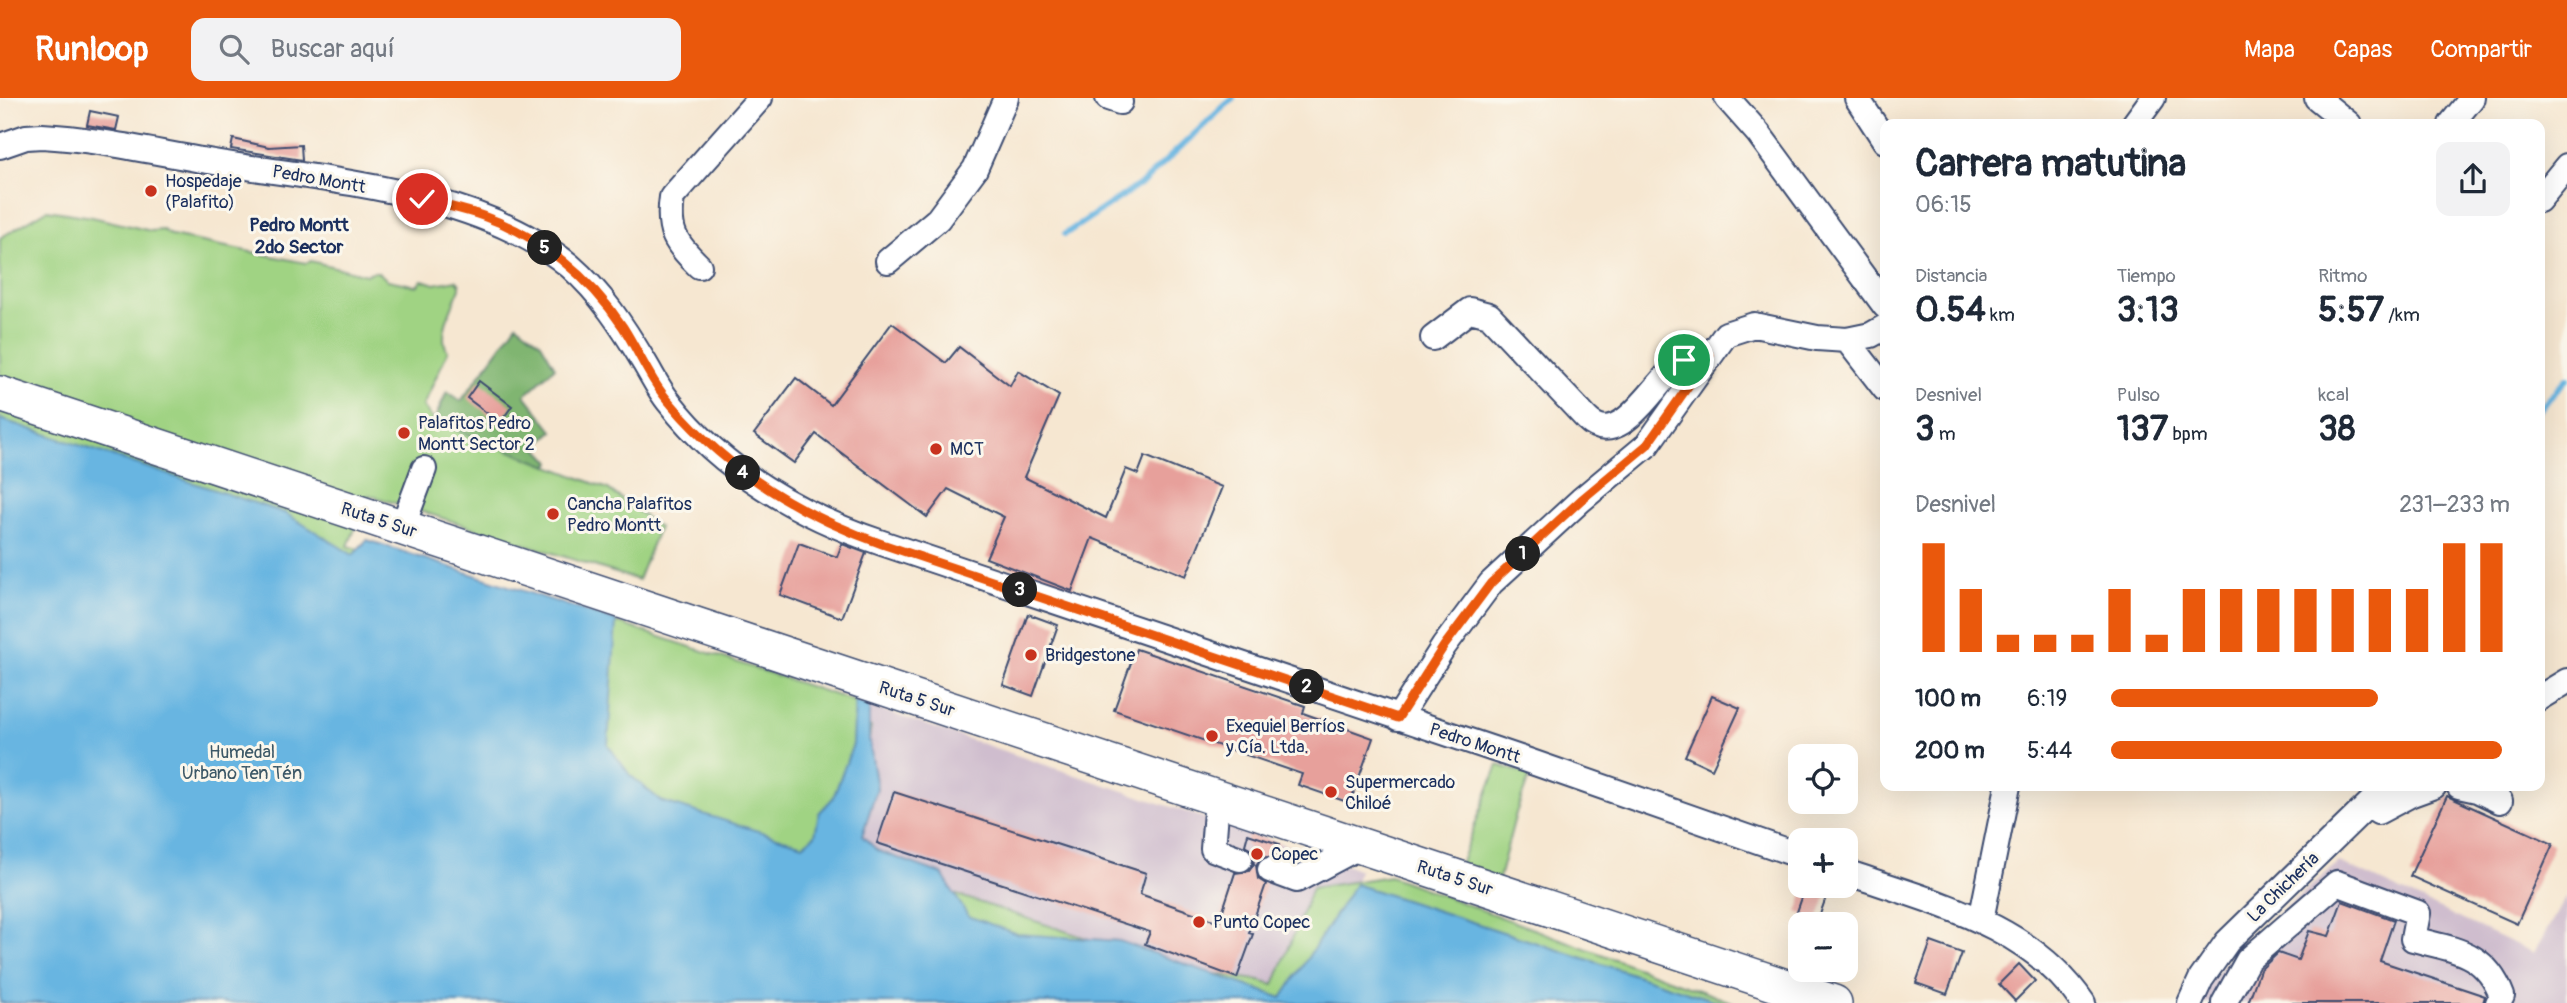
<!DOCTYPE html>
<html lang="es">
<head>
<meta charset="utf-8">
<style>
	body { margin:0; font-family:Pangolin,sans-serif; background:#f2f2f3; color:#1f2937; height:100vh; display:flex; flex-direction:column; font-size:26px; white-space:nowrap }
	* { box-sizing:border-box; margin:0 }
	p { font-size:23px; color:#747a83 }
	.icon { flex:none; width:38px; height:38px; fill:none; stroke:currentColor; stroke-width:2; stroke-linecap:round; stroke-linejoin:round }
	.map { position:relative; flex:1; overflow:hidden }
	.drawer { position:absolute; left:1880px; top:21px; width:665px; height:672px; display:flex; flex-direction:column; background:#fff; border-radius:14px; box-shadow:0 7px 28px #0002 }
	.drawer>* { flex:none }
	.controls { position:absolute; left:1788px; top:646px; display:grid; gap:14px }
	.controls a { display:grid; place-items:center; width:70px; height:70px; border-radius:14px; background:#fff; box-shadow:0 7px 28px #0002; font-size:35px }
	.pin { position:absolute; display:grid; place-items:center; width:60px; height:60px; color:#fff; margin:-30px; border:4px solid #fff; border-radius:50%; box-shadow:0 2px 7px #0007 }
	.km { position:absolute; width:35px; height:35px; margin:-18px; border-radius:50%; background:#222; color:#fff; font-size:19px; line-height:35px; text-align:center }
	.round { display:grid; place-items:center; flex:none; width:74px; height:74px; border-radius:14px; background:#f2f2f3 }
	.overview { display:flex; align-items:center; justify-content:space-between; height:119px; padding:0 35px }
	h1 { font-size:38px; font-weight:700; line-height:52px }
	.stats { display:grid; grid-template-columns:repeat(3,1fr); gap:10px; height:119px; padding:7px 35px }
	.stats div { display:grid; align-content:center }
	.stats b { font-size:35px; font-weight:700 }
	.stats small { font-size:19px; font-weight:400 }
	.stats p { font-size:19px }
	.chart { height:196px; padding:14px 35px }
	.chart p { display:flex; justify-content:space-between }
	.chart svg { width:100%; height:126px; margin-top:7px; stroke:#ea580c; stroke-width:6 }
	ul { padding:0 35px; list-style:none; font-size:23px }
	li { display:grid; grid-template-columns:112px 84px 1fr; align-items:center; height:52px }
	li i { height:18px; border-radius:9px; background:#ea580c }
	header { display:flex; align-items:center; gap:42px; box-sizing:border-box; height:98px; padding:0 35px; background:#ea580c; color:#fff }
	header strong { font-size:33px }
	nav { display:flex; gap:38px; margin-inline-start:auto; font-size:24px }
	.search { width:490px; height:63px; background:#f2f2f3; display:flex; align-items:center; gap:18px; box-sizing:border-box; padding:0 24px; border-radius:14px; color:#747a83; font-size:26px }
	.map>svg:first-child { display:block }
</style>
</head>
<body>
<header>
<strong>Runloop</strong>
<div class="search"><svg class="icon" aria-label="search" viewBox="0 0 24 24"><circle cx="10" cy="10" r="6"/><path d="M15 15l6 6"/></svg>Buscar aquí</div>
<nav><a>Mapa</a><a>Capas</a><a>Compartir</a></nav>
</header>
<div class="map">
<svg width="2567" height="905" viewBox="0 0 2567 905">
	<rect width="100%" height="100%" fill="#fbf7ec"/>
	<filter id="ink" filterUnits="userSpaceOnUse"><feTurbulence type="fractalNoise" baseFrequency=".0143" numOctaves="2"/><feDisplacementMap in="SourceGraphic" scale="14" xChannelSelector="R" yChannelSelector="G"/><feConvolveMatrix kernelMatrix="1 2 1 2 8 2 1 2 1" color-interpolation-filters="sRGB"/></filter>
	<filter id="wash" filterUnits="userSpaceOnUse"><feTurbulence type="fractalNoise" baseFrequency=".00686" numOctaves="4" result="noise"/><feDisplacementMap in="SourceGraphic" scale="28" xChannelSelector="R" yChannelSelector="G"/><feGaussianBlur stdDeviation="1.57" result="paint"/><feColorMatrix in="noise" values="0 0 0 0 0 0 0 0 0 0 0 0 0 0 0 0 0 1.4 0 .05"/><feComposite in="paint" operator="in"/></filter>
	<g filter="url(#wash)">
		<rect width="100%" height="100%" fill="#f6e7d1"/>
		<path fill="#cfbdce" d="M869,608L1360,772L1355,786L1283,900L1017,836L968,818L942,776L878,753L862,738L877,690L869,642Z
			M2339,764L2534,855L2567,796V905H2200L2206,886L2249,841Z"/>
		<path fill="#a0d383" stroke="#5e8170" stroke-width="2" d="M47,112L92,119L151,133L163,132L172,138L306,165L311,163L366,177L371,174H377L388,182L417,188L422,182L435,186L456,182L460,186V190C454,205 436,238 448,253L423,308L434,323L608,391L659,429L638,482L369,397L348,448L358,451L367,442L869,608V628L871,629L869,642L877,690L862,738L878,753L942,776L954,796L1089,841L1119,843L1209,875L1256,882L1274,887L1312,790L1390,778L1734,905H0V140Z
			M1498,667L1530,677L1516,715L1497,788L1457,774Z"/>
		<path fill="#80b571" stroke="#4e7268" stroke-width="2" d="M517,226L541,245L555,269L525,297L553,333L536,348L551,364L548,368L434,323L447,293L461,303Z"/>
		<path fill="#67b5e1" stroke="#4172a0" stroke-width="2" d="M0,321L285,415L353,457L367,442L616,523L608,647L630,677L661,703L803,747L815,737L819,715L833,700L853,646L855,603L869,608V642L877,690L862,738L878,753L942,776L968,818L1017,836L1119,843L1282,900L1355,786L1722,905H0Z"/>
		<g fill="none" stroke-linecap="round" stroke-linejoin="round">
			<path stroke="#67b5e1" stroke-width="6" d="M1065,136L1142,85L1233,0
				M2539,312L2567,280"/>
		</g>
		<g id="blocks">
			<path fill="#e7a09b" d="M90,13L119,19L116,32L87,27Z
				M233,41L269,49L301,47L302,62L231,51Z
				M892,225L946,265L959,249L1010,288L1018,273L1059,298L1024,379L1106,420L1126,371L1138,376L1145,358L1222,389L1186,478L1092,440L1072,493L986,460L1004,419L948,391L927,419L816,336L794,365L754,336L796,280L831,307Z
				M479,283L512,308L500,325L467,300Z
				M799,445L837,459L842,446L866,455L842,520L780,497Z
				M1028,516L1058,527L1033,598L1003,587Z
				M1136,551L1305,608L1303,615L1373,640L1350,705L1298,687L1302,676L1114,612Z
				M1712,598L1740,610L1712,671L1685,658Z
				M894,694L1146,775L1140,796L1219,824L1235,775L1249,773L1254,766L1252,752L1245,747L1248,736L1279,746L1275,758L1261,760L1256,767L1258,781L1266,786L1249,835L1253,836L1237,880L1145,846L1150,834L877,745Z
				M2447,698L2553,746L2517,826L2410,778Z
				M1806,788H1830L1818,822L1797,814Z
				M2342,803L2394,822L2380,863L2485,898L2483,905H2248L2260,872L2278,855L2298,862L2309,833L2329,838Z
				M1931,844L1962,855L1947,896L1916,885Z
				M2019,866L2035,883L2015,903L1999,886Z"/>
		</g>
	</g>
	<g filter="url(#ink)">
		<use href="#blocks" fill-opacity="0" stroke="#3c4b6f" stroke-width="2"/>
		<g fill="none" stroke-linecap="round" stroke-linejoin="round">
			<g stroke="#3c4b6f" stroke-width="28">
				<path id="minor" d="M1108,0L1120,4
					M1727,0L1758,35L1885,208
					M1857,0L1885,43
					M2317,0L2349,26
					M2134,26L2153,0
					M2451,26L2472,0
					M0,48L26,39L42,38C99,41 157,55 214,64C328,83 478,92 570,168C601,195 623,229 644,264C652,277 659,292 669,304C722,373 801,418 882,445L1526,662L1801,758
					M2539,102L2567,68
					M888,163L938,121L975,71L1006,0
					M699,168C675,145 667,133 672,99L760,0
					M1433,240L1470,212L1489,217L1587,321C1621,355 1656,279 1683,263C1692,258 1701,257 1710,257
					M1847,242L1885,291
					M402,430L424,371
					M2539,600L2567,583
					M1398,620L1444,548L1491,485L1581,402L1647,347L1726,236L1754,227L1817,240L1847,242L1871,237L1885,229
					M2459,688L2477,692L2500,703
					M1217,701L1213,751L1240,761
					M2378,714L2412,696L2434,688
					M1270,772L1297,782L1361,748
					M1846,774C1931,804 2029,825 2083,905
					M1981,822L2008,688
					M2190,905L2201,881L2227,844L2373,702L2394,688
					M2224,905L2248,862L2337,785L2418,815L2413,841C2454,852 2485,853 2502,898L2498,905"/>
			</g>
			<g stroke="#3c4b6f" stroke-width="38">
				<path id="highway" d="M0,296L1834,905"/>
			</g>
			<use href="#minor" stroke="#fff" stroke-width="24"/>
			<use href="#highway" stroke="#fff" stroke-width="35"/>
		</g>
	</g>
	<g fill="none" stroke-linecap="round" stroke-linejoin="round" filter="url(#ink)">
		<g stroke="#fff" stroke-width="14">
			<path id="route" d="M422,101C442,107 463,111 483,118C540,138 590,179 623,229C639,254 651,284 671,306C728,373 800,417 882,446L1398,620L1444,548L1491,485L1581,402L1647,347L1710,257H1697L1684,262"/>
		</g>
		<use href="#route" stroke="#ea580c" stroke-width="9"/>
	</g>
	<g fill="#c8321e" stroke="#fbf7ec" stroke-width="2.5">
		<circle cx="151" cy="93" r="7"/>
		<circle cx="404" cy="335" r="7"/>
		<circle cx="936" cy="351" r="7"/>
		<circle cx="553" cy="416" r="7"/>
		<circle cx="1031" cy="557" r="7"/>
		<circle cx="1212" cy="638" r="7"/>
		<circle cx="1331" cy="694" r="7"/>
		<circle cx="1257" cy="756" r="7"/>
		<circle cx="1199" cy="824" r="7"/>
	</g>
	<g text-anchor="middle" stroke-width="6" stroke-linejoin="round" paint-order="stroke">
		<g font-size="18" fill="#1b2f5e" stroke="#fbf7ec">
			<text transform="translate(319 81) rotate(10)" y="6">Pedro Montt</text>
			<text transform="translate(379 422) rotate(18)" y="6">Ruta 5 Sur</text>
			<text transform="translate(917 601) rotate(18)" y="6">Ruta 5 Sur</text>
			<text transform="translate(1475 645) rotate(18)" y="6">Pedro Montt</text>
			<text transform="translate(1455 780) rotate(18)" y="6">Ruta 5 Sur</text>
			<text transform="translate(2283 789) rotate(-44)" y="6">La Chichería</text>
		</g>
		<g font-size="18" fill="#1b2f5e" stroke="#fbf7ec" text-anchor="start">
			<text x="165" y="89">Hospedaje<tspan x="165" dy="21">(Palafito)</tspan></text>
			<text x="418" y="331">Palafitos Pedro<tspan x="418" dy="21">Montt Sector 2</tspan></text>
			<text x="950" y="357">MCT</text>
			<text x="567" y="412">Cancha Palafitos<tspan x="567" dy="21">Pedro Montt</tspan></text>
			<text x="1045" y="563">Bridgestone</text>
			<text x="1226" y="634">Exequiel Berríos<tspan x="1226" dy="21">y Cía. Ltda.</tspan></text>
			<text x="1345" y="690">Supermercado<tspan x="1345" dy="21">Chiloé</tspan></text>
			<text x="1271" y="762">Copec</text>
			<text x="1213" y="830">Punto Copec</text>
		</g>
		<g font-size="18" fill="#3c5867" stroke="#fbf7ec">
			<text x="242" y="660">Humedal<tspan x="242" dy="21">Urbano Ten Tén</tspan></text>
		</g>
		<g font-size="19" font-weight="bold" fill="#1b2f5e" stroke="#fbf7ec">
			<text x="299" y="133">Pedro Montt<tspan x="299" dy="22">2do Sector</tspan></text>
		</g>
	</g>
</svg>
<div class="controls">
<a><svg class="icon" aria-label="locate" viewBox="0 0 24 24"><circle cx="12" cy="12" r="6"/><path d="M12 2v4M12 18v4M2 12h4M18 12h4"/></svg></a>
<a>+</a>
<a>−</a>
</div>
<div class="pin" style="left:1684px;top:262px;background:#1e9e55"><svg class="icon" aria-label="arrive" viewBox="0 0 24 24"><path d="M6 21V4h12l-3 4 3 4H6"/></svg></div>
<div class="pin" style="left:422px;top:101px;background:#d93025"><svg class="icon" aria-label="check" viewBox="0 0 24 24"><path d="M5 12l5 5 9-10"/></svg></div>
<b class="km" style="left:1523px;top:456px">1</b>
<b class="km" style="left:1307px;top:589px">2</b>
<b class="km" style="left:1020px;top:492px">3</b>
<b class="km" style="left:743px;top:375px">4</b>
<b class="km" style="left:545px;top:150px">5</b>
<section class="drawer">
<div class="overview"><div><h1>Carrera matutina</h1><p>06:15</p></div><a class="round"><svg class="icon" aria-label="share" viewBox="0 0 24 24"><path d="M12 15V3M7 8l5-5 5 5M5 13v7h14v-7"/></svg></a></div>
<div class="stats">
<div><p>Distancia</p><b>0.54<small> km</small></b></div>
<div><p>Tiempo</p><b>3:13</b></div>
<div><p>Ritmo</p><b>5:57<small> /km</small></b></div>
</div>
<div class="stats">
<div><p>Desnivel</p><b>3<small> m</small></b></div>
<div><p>Pulso</p><b>137<small> bpm</small></b></div>
<div><p>kcal</p><b>38</b></div>
</div>
<div class="chart"><p><span>Desnivel</span>231–233 m</p>
<svg viewBox="0 0 160 44" preserveAspectRatio="none"><path d="M5 44V6M15 44V22M25 44V38M35 44V38M45 44V38M55 44V22M65 44V38M75 44V22M85 44V22M95 44V22M105 44V22M115 44V22M125 44V22M135 44V22M145 44V6M155 44V6"/></svg>
</div>
<ul>
<li><b>100 m</b>6:19<i style="width:67%"></i></li>
<li><b>200 m</b>5:44<i style="width:98%"></i></li>
</ul>
</section>
</div>
</body>
</html>
